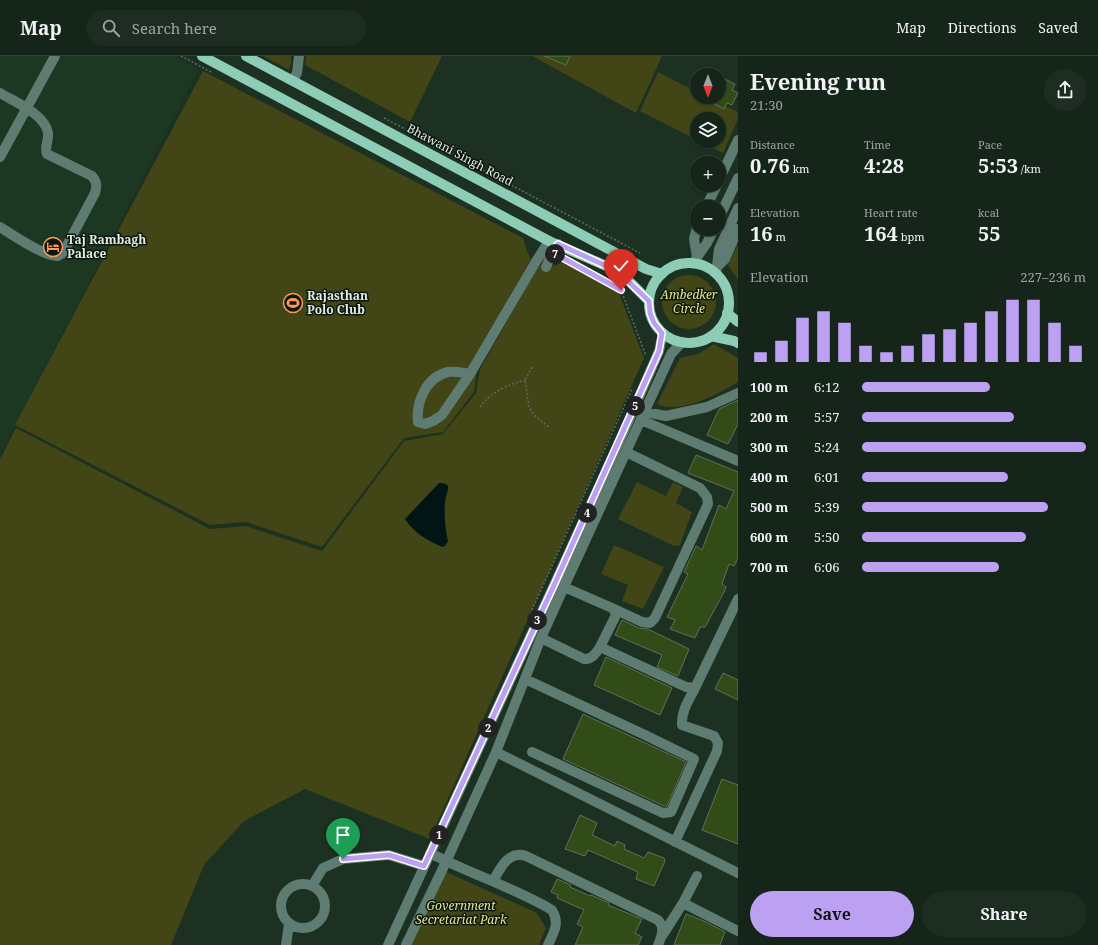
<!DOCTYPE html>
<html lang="en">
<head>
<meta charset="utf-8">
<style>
	body { margin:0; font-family:"Noto Serif",serif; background:#1e2d22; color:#f1f3f6; height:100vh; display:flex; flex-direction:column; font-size:15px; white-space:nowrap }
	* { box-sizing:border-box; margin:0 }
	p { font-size:13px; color:#9da5a2 }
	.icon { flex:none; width:22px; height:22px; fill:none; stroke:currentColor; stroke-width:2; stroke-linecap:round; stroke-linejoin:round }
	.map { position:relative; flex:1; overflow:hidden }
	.details { display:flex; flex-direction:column; background:#152519; width:360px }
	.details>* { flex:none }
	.needle { width:26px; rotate:180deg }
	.controls { position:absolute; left:690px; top:12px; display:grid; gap:8px }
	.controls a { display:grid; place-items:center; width:36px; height:36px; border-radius:50%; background:#152519; box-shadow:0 1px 3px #0004,0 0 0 1px #344238; font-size:20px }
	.pin { position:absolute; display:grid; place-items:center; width:34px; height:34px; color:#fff; margin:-41px -17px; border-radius:50% 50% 50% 0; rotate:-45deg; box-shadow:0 0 4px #0007 }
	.pin .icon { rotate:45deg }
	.km { position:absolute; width:20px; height:20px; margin:-10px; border-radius:50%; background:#222; color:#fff; font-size:11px; line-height:20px; text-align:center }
	.round { display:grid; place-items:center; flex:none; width:42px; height:42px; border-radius:21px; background:#1e2d22 }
	.headline { display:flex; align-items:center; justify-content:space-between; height:68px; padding:0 12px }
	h1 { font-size:22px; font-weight:700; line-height:30px }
	.stats { display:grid; grid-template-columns:repeat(3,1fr); gap:6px; height:68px; padding:4px 12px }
	.stats div { display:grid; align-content:center }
	.stats b { font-size:20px; font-weight:700 }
	.stats small { font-size:11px; font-weight:400 }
	.stats p { font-size:11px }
	.chart { height:112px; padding:8px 12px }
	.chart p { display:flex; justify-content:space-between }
	.chart svg { width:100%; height:72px; margin-top:4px; stroke:#bca0f2; stroke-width:6 }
	.button { display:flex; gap:8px; margin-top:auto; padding:8px 12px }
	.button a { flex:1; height:46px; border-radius:24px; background:#bca0f2; color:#111; font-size:16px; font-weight:700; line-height:46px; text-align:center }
	.button a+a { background:#1e2d22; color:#f1f3f6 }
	ul { padding:0 12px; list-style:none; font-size:13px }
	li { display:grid; grid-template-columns:64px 48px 1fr; align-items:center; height:30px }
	li i { height:10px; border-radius:5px; background:#bca0f2 }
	header { display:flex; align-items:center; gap:24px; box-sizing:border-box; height:56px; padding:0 20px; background:#152519; border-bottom:1px solid #344238 }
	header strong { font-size:19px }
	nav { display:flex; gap:22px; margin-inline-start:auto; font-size:14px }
	.search { width:280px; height:36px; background:#1e2d22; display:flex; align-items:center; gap:10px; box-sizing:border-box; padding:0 14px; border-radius:22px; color:#9da5a2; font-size:15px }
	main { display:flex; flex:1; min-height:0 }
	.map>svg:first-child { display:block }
</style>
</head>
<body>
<header>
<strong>Map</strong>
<div class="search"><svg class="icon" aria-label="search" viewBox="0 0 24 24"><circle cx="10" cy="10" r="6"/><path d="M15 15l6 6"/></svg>Search here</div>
<nav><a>Map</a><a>Directions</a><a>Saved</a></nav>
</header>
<main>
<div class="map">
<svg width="738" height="889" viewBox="0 0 738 889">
	<rect width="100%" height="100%" fill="#1c3121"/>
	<path fill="#1c3823" d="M0,0H174L199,13L0,398Z"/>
	<path fill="#424516" d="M263,0H291V7L289,14Z
		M306,0H442L410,66L305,9Z
		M532,0H662L636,57Z
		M203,15L523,182L527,195L531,203L480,291L474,336L443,376L404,382L322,491L246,466L210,469L15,369Z
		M658,16L697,36V41H708L738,56V63L723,97L699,85H719V63H697V84L640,55Z
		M738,188V224L728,209Z
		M562,206L618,235L644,302L430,783L305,733L244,765L204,809L171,889H0V403L16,372L210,473L246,470L322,495L404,385L443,378L476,337L480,313L536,215L540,209L545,212L557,209Z
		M662 246a27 27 0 1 1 54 0a27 27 0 1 1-54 0Z
		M714,288L738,302V326C717,338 693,352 669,351C665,351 660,349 657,348L680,302L698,298Z
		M637,426L666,440L673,426L683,431L676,447L692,456L680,489L674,490L618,463Z
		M614,489L664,511L643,553L622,545L628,529L601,518Z
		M444,815L535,856L539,860L546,872L539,889H411Z"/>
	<path fill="#001514" d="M439,427C442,427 446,427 448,430C449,433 445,442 445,446C444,458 445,473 448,485L445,490L442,491C427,484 414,477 405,463Z"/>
	<path fill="#314c16" stroke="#627058" d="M544,0H570L566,9Z
		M723,22L735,28L732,34L738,37L732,49L727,47L724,53L711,46L713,41H719V31Z
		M738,344V368L728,388L707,379L719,353Z
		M696,399L738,416V502L734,510L729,508L722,528L726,531L724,536L705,571H700L695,582L670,573L675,564L667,561L688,518L684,516L696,490L702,494L719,449L726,453L734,435L688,417Z
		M622,564L639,572L648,573L689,593L678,620L657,611L662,599L615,579Z
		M606,601L672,632L660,659L594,629Z
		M723,617L738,624V644L715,633Z
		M583,658L686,706L667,750H664L563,703Z
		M722,723L738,729V788L702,774Z
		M580,759L597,767L592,779L615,790L617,785L625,789L624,793L644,802L648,796L664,802L665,805L654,830L636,823L638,816L588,794L585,800L565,793Z
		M557,823L571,829L570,831L590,840L591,839L609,847L608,849L642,863L635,877L642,881L638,889H575L583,871L577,868L584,854L557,842L558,839L551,836Z
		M686,858L704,865L725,876L720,889H674Z"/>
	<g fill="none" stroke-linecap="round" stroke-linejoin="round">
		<path stroke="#5a6d5e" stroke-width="1.5" stroke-dasharray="2 2" stroke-linecap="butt" d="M181,0L211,16
			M384,62L640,197
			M560,201L621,234L646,300
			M532,311L525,324L529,351L534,359L550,372
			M480,351C491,336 507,329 525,324
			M527,565L632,333"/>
		<path stroke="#5e7c71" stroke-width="10" d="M293,24L297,17L299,0
			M0,37C15,46 45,58 48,77C49,84 44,92 47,98L92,120C97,126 97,130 95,137L63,197C61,198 59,199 58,200C45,201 11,178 0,171
			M0,101L55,0
			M719,124L738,84
			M706,151L717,129
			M719,162L738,122
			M697,171L694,183L697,201
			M693,207L707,187L714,173
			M546,211L552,197L558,188
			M717,211L725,203L738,173
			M716,218L719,193L738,152
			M470,318C463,317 455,315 448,316C426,321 416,346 418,366L425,368L433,365L442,359L470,318L535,207L549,185
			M645,356L666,360L707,351L738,337
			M641,364L738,405
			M564,531L612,552L616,557L615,561L600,591
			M612,552L642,566L650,567L655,562L708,448L707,441L700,432L626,396
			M541,582L584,603C592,604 596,597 600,591L686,631L695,632L738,543
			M525,623L645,679L694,703L671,756L663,757L532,696
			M496,696L738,817
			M675,786L717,695L718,687L714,680L682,669C681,655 689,644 695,632
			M430,797C470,818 513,831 552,854C560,867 554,876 548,889
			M493,825C500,813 508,794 526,800L658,864C665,871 662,880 658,889
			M281 850a22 22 0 1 1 44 0a22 22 0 1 1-44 0Z
			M312,830L323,812L343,803L389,799L424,810
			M683,847L738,875
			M662,880L683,847L697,820
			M286,889L289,868
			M388,889L555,527L619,387L659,295L663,277
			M406,889L446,806L496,696L541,582L564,531L671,298L682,286"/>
		<path stroke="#8dcdb6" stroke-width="10" d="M202,0L549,185L613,213L627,223L649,245
			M246,0L646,213L662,218
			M649 247a40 40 0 1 1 80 0a40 40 0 1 1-80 0Z
			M727,257L738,266
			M711,280L734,285L738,287"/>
	</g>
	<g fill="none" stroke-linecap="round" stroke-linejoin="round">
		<g stroke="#fff" stroke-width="8">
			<path id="route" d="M343,803L389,799L424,810L555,527L659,295L662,277L654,267L650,257L649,245L626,223L613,213L558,188L552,196L621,234"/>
		</g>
		<use href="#route" stroke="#bca0f2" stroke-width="5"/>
	</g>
	<defs>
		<g id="hotel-ring" transform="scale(1)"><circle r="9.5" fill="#0d160f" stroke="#fd9c56" stroke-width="1.5"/><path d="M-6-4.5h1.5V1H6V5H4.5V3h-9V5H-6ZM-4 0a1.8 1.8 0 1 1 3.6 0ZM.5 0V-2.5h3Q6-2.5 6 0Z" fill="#fd9c56"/></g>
		<g id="stadium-ring" transform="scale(1)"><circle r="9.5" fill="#0d160f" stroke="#fd9c56" stroke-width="1.5"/><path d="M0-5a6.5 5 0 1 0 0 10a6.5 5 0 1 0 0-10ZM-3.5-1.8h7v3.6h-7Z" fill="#fd9c56"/></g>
	</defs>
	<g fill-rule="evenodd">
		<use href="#hotel-ring" x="53" y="191"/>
		<use href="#stadium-ring" x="293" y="247"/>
	</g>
	<g text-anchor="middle" stroke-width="3" stroke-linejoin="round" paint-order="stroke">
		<g font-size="12" fill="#e1eee3" stroke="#0d160f">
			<text transform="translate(460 99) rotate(28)" y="4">Bhawani Singh Road</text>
		</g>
		<g font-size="12" font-weight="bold" fill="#e1eee3" stroke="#0d160f" text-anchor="start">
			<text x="67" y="188">Taj Rambagh<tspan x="67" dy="14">Palace</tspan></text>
			<text x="307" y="244">Rajasthan<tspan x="307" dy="14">Polo Club</tspan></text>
		</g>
		<g font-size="12" font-style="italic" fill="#e2e98d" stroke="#0d160f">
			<text x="689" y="243">Ambedker<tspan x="689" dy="14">Circle</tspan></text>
			<text x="461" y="854">Government<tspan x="461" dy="14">Secretariat Park</tspan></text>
		</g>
	</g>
</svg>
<div class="controls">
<a><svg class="needle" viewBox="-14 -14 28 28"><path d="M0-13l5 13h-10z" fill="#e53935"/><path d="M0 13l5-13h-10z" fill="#9da5a2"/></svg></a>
<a><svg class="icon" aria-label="layers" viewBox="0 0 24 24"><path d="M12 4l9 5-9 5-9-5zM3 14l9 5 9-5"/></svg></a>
<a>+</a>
<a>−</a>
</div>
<div class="pin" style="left:343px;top:803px;background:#1e9e55"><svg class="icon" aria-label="arrive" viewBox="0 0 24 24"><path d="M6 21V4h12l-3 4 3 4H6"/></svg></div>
<div class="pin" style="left:621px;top:234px;background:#d93025"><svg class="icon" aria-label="check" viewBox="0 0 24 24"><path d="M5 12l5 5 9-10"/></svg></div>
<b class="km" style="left:439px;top:779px">1</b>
<b class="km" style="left:488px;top:672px">2</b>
<b class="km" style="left:537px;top:564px">3</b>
<b class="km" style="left:587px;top:457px">4</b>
<b class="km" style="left:635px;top:350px">5</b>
<b class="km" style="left:555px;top:198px">7</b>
</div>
<section class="details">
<div class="headline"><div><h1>Evening run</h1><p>21:30</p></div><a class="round"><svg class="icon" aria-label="share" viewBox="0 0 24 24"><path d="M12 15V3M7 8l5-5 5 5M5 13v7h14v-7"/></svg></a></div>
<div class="stats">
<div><p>Distance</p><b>0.76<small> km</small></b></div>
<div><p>Time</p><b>4:28</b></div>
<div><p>Pace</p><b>5:53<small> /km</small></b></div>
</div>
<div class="stats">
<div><p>Elevation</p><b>16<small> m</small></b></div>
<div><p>Heart rate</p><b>164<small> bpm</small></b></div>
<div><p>kcal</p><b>55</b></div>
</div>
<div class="chart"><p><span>Elevation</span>227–236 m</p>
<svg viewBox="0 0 160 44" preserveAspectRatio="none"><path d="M5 44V38M15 44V31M25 44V17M35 44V13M45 44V20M55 44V34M65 44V38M75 44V34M85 44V27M95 44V24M105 44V20M115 44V13M125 44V6M135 44V6M145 44V20M155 44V34"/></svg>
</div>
<ul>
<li><b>100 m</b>6:12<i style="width:57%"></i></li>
<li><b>200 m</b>5:57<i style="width:68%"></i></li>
<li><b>300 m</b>5:24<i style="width:100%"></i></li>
<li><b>400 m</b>6:01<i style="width:65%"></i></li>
<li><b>500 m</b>5:39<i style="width:83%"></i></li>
<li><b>600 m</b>5:50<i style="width:73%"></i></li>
<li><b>700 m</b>6:06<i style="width:61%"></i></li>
</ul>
<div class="button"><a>Save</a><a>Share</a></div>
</section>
</main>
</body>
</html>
